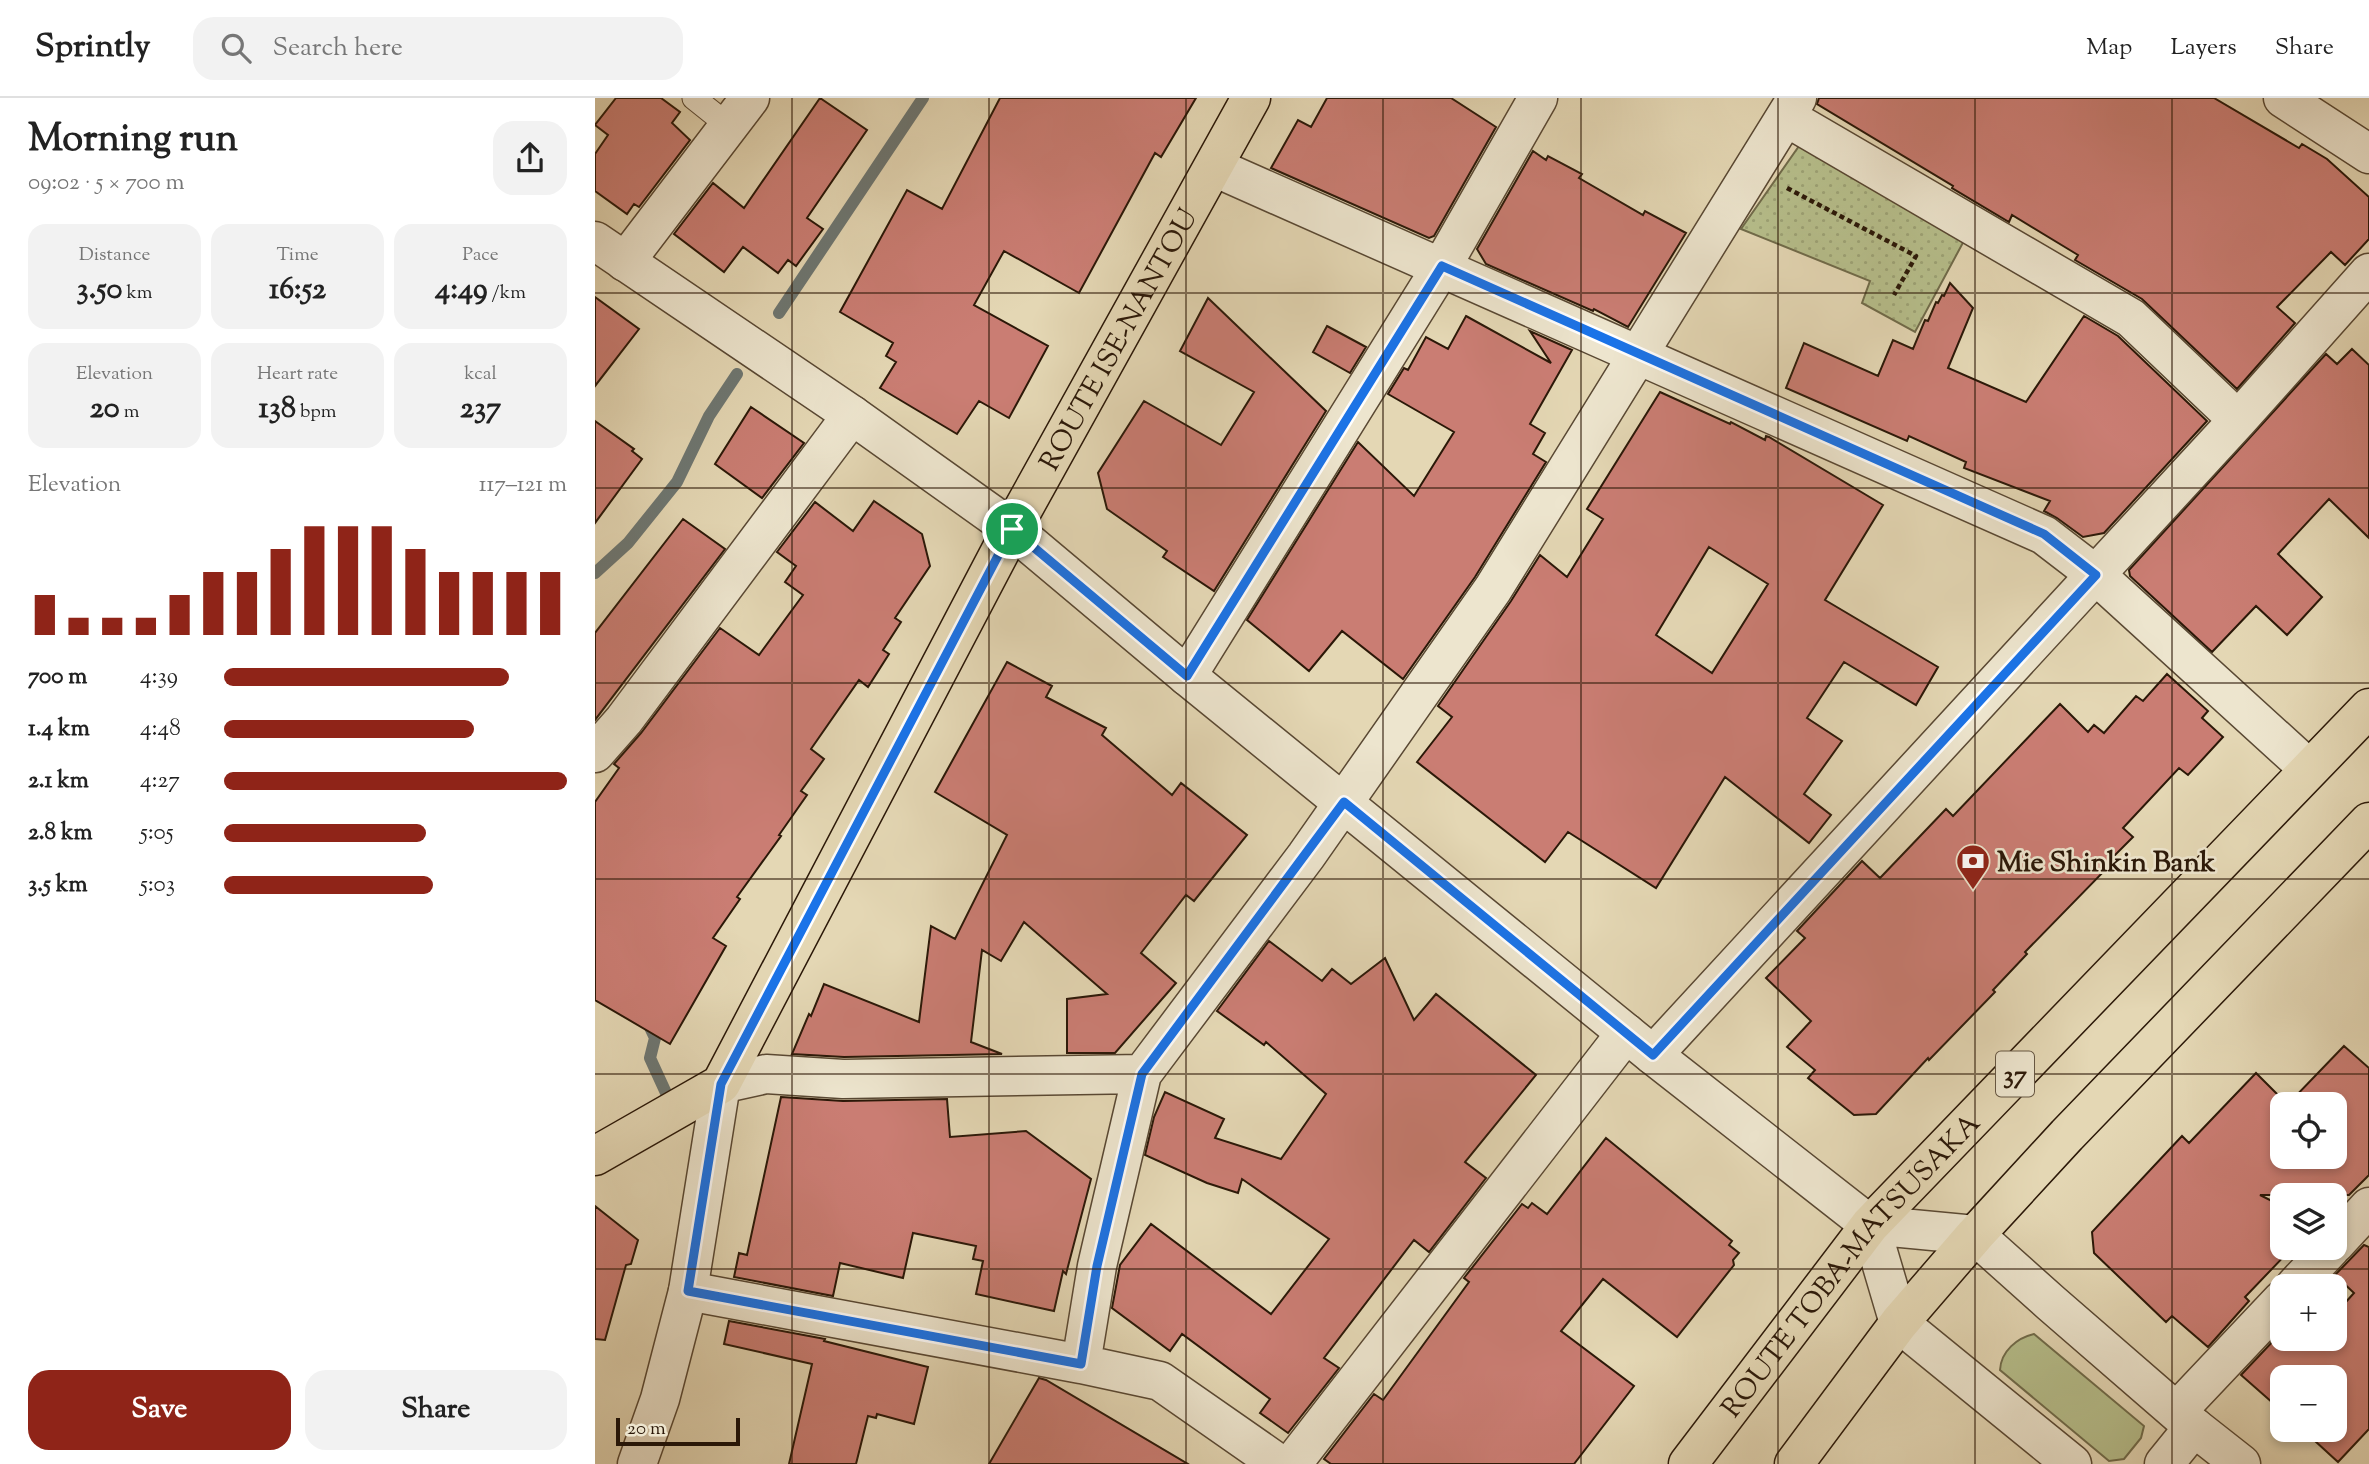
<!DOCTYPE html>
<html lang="en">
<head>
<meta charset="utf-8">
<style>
	body { margin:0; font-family:"Sorts Mill Goudy",serif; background:#f2f2f2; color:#222; height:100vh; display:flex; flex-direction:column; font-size:26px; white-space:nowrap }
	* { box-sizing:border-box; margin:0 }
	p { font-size:23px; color:#767676 }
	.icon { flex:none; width:38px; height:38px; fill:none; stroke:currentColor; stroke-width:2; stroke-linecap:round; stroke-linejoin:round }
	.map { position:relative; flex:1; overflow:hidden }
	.sheet { display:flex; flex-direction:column; background:#fff; width:595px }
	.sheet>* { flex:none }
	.buttons { position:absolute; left:1675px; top:994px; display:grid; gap:14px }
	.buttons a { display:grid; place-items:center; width:77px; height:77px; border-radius:14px; background:#fff; box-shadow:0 4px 10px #0003; font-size:35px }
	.scale { position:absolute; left:21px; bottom:18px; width:124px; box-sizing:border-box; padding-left:7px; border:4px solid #2b1808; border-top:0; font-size:19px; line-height:24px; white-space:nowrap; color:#2b1808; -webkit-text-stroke:5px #ede5ce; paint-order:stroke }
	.pin { position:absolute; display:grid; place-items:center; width:60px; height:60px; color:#fff; margin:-30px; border:4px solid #fff; border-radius:50%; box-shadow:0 2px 7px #0007 }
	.round { display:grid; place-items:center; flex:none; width:74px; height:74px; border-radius:21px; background:#f2f2f2 }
	.summary { display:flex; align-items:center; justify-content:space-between; height:119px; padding:0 28px }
	h1 { font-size:38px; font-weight:800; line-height:52px }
	.stats { display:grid; grid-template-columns:repeat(3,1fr); gap:10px; height:119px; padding:7px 28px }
	.stats div { display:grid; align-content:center; border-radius:18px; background:#f2f2f2; text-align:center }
	.stats b { font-size:30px; font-weight:800 }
	.stats small { font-size:19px; font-weight:400 }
	.stats p { font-size:19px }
	.chart { height:196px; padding:14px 28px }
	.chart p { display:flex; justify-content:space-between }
	.chart svg { width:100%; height:126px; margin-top:7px; stroke:#8f2418; stroke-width:6 }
	.action { display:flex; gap:14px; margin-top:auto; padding:14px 28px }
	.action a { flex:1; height:80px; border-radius:21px; background:#8f2418; color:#fff; font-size:28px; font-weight:800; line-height:80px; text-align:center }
	.action a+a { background:#f2f2f2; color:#222 }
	ul { padding:0 28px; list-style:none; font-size:23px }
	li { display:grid; grid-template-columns:112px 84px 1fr; align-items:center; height:52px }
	li i { height:18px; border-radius:9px; background:#8f2418 }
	header { display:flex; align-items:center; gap:42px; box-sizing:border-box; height:98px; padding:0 35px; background:#fff; border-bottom:2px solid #e0e0e0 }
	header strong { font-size:33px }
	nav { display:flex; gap:38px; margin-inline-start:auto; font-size:24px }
	.search { width:490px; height:63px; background:#f2f2f2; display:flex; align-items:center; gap:18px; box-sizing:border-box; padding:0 24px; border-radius:21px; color:#767676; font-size:26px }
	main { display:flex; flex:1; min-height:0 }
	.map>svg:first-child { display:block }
</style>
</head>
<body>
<header>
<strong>Sprintly</strong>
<div class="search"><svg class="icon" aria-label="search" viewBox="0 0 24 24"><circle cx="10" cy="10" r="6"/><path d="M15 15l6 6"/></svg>Search here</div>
<nav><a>Map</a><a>Layers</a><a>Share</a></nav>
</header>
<main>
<section class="sheet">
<div class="summary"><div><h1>Morning run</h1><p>09:02 · 5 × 700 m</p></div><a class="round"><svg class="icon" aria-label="share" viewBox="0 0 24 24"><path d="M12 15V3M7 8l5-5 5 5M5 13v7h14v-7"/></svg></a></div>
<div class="stats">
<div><p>Distance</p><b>3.50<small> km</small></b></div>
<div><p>Time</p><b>16:52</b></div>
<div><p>Pace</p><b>4:49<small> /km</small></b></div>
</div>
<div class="stats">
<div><p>Elevation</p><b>20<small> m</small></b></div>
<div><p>Heart rate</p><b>138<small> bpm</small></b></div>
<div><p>kcal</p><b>237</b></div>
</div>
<div class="chart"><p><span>Elevation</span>117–121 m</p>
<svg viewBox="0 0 160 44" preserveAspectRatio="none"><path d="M5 44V30M15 44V38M25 44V38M35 44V38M45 44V30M55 44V22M65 44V22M75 44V14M85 44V6M95 44V6M105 44V6M115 44V14M125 44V22M135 44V22M145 44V22M155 44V22"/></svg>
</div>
<ul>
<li><b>700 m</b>4:39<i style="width:83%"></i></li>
<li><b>1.4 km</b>4:48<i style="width:73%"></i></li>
<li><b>2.1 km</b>4:27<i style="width:100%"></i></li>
<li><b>2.8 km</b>5:05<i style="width:59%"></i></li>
<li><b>3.5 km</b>5:03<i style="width:61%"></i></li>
</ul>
<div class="action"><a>Save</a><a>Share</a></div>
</section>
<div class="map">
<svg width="1774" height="1366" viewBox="0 0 1774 1366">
	<defs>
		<pattern id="park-dots" width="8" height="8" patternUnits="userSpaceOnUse" patternTransform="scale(1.75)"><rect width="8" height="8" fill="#b6be8b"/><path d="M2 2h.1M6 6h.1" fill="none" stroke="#9da376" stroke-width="1.8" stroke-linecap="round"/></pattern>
	</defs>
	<rect width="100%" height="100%" fill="#e4d7b4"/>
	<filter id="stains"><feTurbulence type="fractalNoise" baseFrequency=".00286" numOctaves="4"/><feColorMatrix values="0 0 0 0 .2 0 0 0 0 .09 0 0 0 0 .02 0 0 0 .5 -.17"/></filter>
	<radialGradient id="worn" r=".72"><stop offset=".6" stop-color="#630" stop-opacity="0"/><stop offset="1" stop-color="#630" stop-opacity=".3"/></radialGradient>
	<path fill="#b6be8b" stroke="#706b4a" stroke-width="2" d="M1439,1236L1549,1328L1546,1340L1529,1361L1514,1363L1405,1272C1406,1253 1422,1240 1439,1236Z"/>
	<path fill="url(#park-dots)" stroke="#706b4a" stroke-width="2" d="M1211,38L1378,126L1320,234L1267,205L1275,183L1146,131Z"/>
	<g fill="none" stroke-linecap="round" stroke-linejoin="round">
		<path stroke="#6e7772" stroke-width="12" d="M184,215L328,0
			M0,475L33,445L82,384L114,318L142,276
			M51,921L60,940L55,960L77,1008"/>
	</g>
	<path fill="#ca7d73" stroke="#2b1808" stroke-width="2" fill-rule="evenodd" d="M21,0H66L85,14L77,25L95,42L44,109L39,106L32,116L0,93V56L13,37L0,27Z
		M225,0L272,32L212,120L228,131L201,168L193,162L183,175L148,149L129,174L79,136L118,85L149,110Z
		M405,0H601L566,59L560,55L484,195L409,153L379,207L453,248L414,320L384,303L362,336L285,290L301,264L291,258L298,245L245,214L312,92L347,111Z
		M732,0H856L901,29L839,138L834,140L676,70L703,22L716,29Z
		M1224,0H1619L1704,50L1707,46L1732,61L1774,99V141L1750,167L1736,154L1682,209L1700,225L1642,291L1547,201L1480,162L1483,157L1417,117L1414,124L1357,90L1358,88L1222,6Z
		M938,53L951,62L953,58L987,76L984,80L1048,117L1050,113L1091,135L1033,229L999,211L998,213L891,166L882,151Z
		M1355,185L1378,210L1353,270L1431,304L1489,218L1523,238L1612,323L1509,435L1488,439L1462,420L1449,413L1455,403L1369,370L1371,364L1314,338L1312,343L1191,290L1209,245L1283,278L1298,242L1318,251L1330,222L1333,223L1341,204L1343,205L1347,197L1349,198Z
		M0,199L44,231L0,288Z
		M613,200L731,313L619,493L568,459L572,453L512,411L503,375L549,303L626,347L659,294L585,253Z
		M871,218L956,265L935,233L977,252L935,326L950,335L938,356L951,364L880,479L808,581L747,533L714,573L652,522L763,344L819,398L859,334L793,296L809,270L813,272L831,239L853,251Z
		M732,228L771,249L755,275L718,254Z
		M1757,251L1774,267V440L1734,401L1683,456L1727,499L1692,537L1661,508L1617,554L1535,478L1534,472L1731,256L1742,266Z
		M1065,294L1135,326L1136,324L1170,342L1171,338L1174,339L1288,407L1230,502L1343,569L1321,607L1249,564L1212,620L1247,643L1209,696L1236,717L1214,745L1130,679L1061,790L973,734L950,764L822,664L857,619L843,608L916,503L945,457L972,479L1008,421L992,411ZM1114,449L1173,486L1117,575L1061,537Z
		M156,309L209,345L167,400L120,366Z
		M0,323L39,351L37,353L47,361L0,425Z
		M279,403L327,436L335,468L300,520L306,524L288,552L294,556L273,589L264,582L216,651L229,661L206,693L212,697L184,737L186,738L142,799L145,801L118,840L131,848L75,946L0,902V704L24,670L19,666L46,635L125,530L164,557L208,497L190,484L201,468L182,454L220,404L258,433Z
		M88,421L130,451L0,622V535Z
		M412,564L457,588L451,599L511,630L507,637L577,697L586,685L652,737L599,803L591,797L546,855L581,885L520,955H472V901L512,896L429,824L406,863L387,852L376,944L407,956L249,959L197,956L214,916L216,918L229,886L324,924L336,828L360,841L412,737L340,694Z
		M1572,576L1613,613L1607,620L1628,639L1593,677L1584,670L1528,730L1538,739L1514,763L1517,765L1430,854L1432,856L1398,892L1400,894L1334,962L1333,960L1281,1016L1259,1017L1213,980L1220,972L1192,949L1216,923L1171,880L1210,840L1202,833L1267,763L1285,780L1351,711L1358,718L1465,606L1493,634L1499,627L1509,635L1541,598L1548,603Z
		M674,843L727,883L737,871L756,886L790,860L819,922L841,896L941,977L870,1064L891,1080L834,1154L819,1142L729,1260L744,1270L693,1335L665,1315L675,1301L587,1236L575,1253L517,1210L525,1167L556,1126L676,1216L734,1141L647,1081L643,1095L612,1085L550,1057L559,1019L570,994L629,1021L620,1040L686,1061L731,996L671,944L669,947L622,913Z
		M1749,948L1774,970V1077L1754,1097H1665L1687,1108V1150H1697L1650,1199L1654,1203L1613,1249L1577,1218L1571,1224L1499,1155L1497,1134L1587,1038L1594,1045L1661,975L1692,1006H1687V1059H1740V1006H1693Z
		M186,999L248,1003L352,1001L355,1039L431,1033L496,1081L471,1176L468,1173L459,1213L381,1196L388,1163L378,1161L381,1148L318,1135L308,1180L245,1165L238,1198L139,1179L144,1155L152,1157Z
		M1011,1040L1137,1143L1134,1147L1144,1155L1138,1162L1139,1167L1082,1239L1008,1181L966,1233L1039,1288L979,1366H736L729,1361L779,1296L788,1302L874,1184L869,1180L927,1106L933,1110L937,1105L952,1116Z
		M0,1108L43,1142L36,1166L31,1167L10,1242L0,1241Z
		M1769,1147L1774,1149V1331L1743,1364L1708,1332H1740V1279H1687V1313L1646,1277L1680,1241H1740V1216L1759,1195L1740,1177Z
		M134,1223L230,1241L229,1243L333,1269L319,1326L282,1316L281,1320L273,1318L261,1366H194L217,1266L129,1246Z
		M444,1280L451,1282L593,1366H394Z"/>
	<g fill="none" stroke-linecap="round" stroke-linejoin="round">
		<g stroke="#594833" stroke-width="25">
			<path id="service" d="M99,0L134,28"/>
		</g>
		<g stroke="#594833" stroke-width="41">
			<path id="minor" d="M1688,0L1774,56
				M1191,19L1536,220L1643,322
				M619,69L1449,437L1501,477L1714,671
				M30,164L155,0
				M592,578L847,168L943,0
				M0,655L29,622L257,317
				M1058,957L1643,322L1774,175
				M126,986L171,976L248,981L547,976
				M1740,1146L1774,1109
				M1700,1188L1736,1150
				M93,1193L486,1266
				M1582,1313L1687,1202
				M684,1366L565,1283L486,1266L502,1168L547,976L711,758L898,491L1202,0
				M697,1366L1031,935
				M1569,1366L1599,1329"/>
		</g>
		<g stroke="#594833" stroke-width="41">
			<path id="tertiary" d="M0,143L257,317L417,431L592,578L1058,957L1275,1127L1380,1137L1456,1205L1599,1329L1646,1366
				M1275,1127L1304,1225L1477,1366
				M42,1366L65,1301L93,1193L126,986"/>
		</g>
		<g stroke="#2b1808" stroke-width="41">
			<g id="primary">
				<path id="s1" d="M0,1058L126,986L417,431L656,0"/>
				<path id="s2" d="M1093,1366L1275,1127L1774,610"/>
				<path d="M1199,1366L1304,1225L1380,1137L1472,1037L1774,724"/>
			</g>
		</g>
		<path stroke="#2b1808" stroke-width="4.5" stroke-dasharray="5 3.5" stroke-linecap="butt" d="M1192,90L1321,158L1299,197"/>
		<use href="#service" stroke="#ede5ce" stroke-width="23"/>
		<use href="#minor" stroke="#ede5ce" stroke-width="38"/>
		<use href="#tertiary" stroke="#ede5ce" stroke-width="38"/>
		<use href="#primary" stroke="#e4d7b4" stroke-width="38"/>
	</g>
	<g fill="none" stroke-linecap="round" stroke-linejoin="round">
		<g stroke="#fff" stroke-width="14">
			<path id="route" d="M847,168L1449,436L1501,477L1058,957L749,704L547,976L502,1168L486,1266L93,1193L126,986L417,431L592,578Z"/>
		</g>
		<use href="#route" stroke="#1a73e8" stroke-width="9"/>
	</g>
	<path fill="none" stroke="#2b1808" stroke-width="2" stroke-opacity="0.55" d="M197,0V1366M394,0V1366M591,0V1366M788,0V1366M986,0V1366M1183,0V1366M1380,0V1366M1577,0V1366M0,195H1774M0,390H1774M0,585H1774M0,781H1774M0,976H1774M0,1171H1774"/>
	<defs>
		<g id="bank-pin" transform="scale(1.75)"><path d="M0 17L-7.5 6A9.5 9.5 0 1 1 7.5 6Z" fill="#8f2418" stroke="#ede5ce"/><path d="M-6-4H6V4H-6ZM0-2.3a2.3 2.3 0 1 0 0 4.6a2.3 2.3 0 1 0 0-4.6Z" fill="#fff"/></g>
	</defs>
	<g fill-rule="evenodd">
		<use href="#bank-pin" x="1378" y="763"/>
	</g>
	<g text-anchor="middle" stroke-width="5" stroke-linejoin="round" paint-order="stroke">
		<rect fill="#ede5ce" stroke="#655643" stroke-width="2" x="1401" y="953.5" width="38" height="45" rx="5"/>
		<g font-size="26" font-weight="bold" fill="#2b1808">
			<text x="1420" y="985">37</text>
		</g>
		<g font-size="28" fill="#2b1808" stroke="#ede5ce">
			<text dy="10" stroke="none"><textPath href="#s1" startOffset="989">ROUTE ISE-NANTOU</textPath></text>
			<text dy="10" stroke="none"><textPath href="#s2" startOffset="257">ROUTE TOBA-MATSUSAKA</textPath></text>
		</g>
		<g font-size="28" font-weight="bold" fill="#2b1808" stroke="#ede5ce" text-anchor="start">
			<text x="1402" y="773">Mie Shinkin Bank</text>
		</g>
	</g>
	<rect width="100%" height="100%" filter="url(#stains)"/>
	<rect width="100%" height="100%" fill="url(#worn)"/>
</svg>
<div class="buttons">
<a><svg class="icon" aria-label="locate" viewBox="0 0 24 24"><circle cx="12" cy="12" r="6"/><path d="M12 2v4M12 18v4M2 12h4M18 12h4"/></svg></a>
<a><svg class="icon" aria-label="layers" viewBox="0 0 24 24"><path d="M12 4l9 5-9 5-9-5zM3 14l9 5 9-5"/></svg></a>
<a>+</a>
<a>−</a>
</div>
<div class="scale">20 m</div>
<div class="pin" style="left:417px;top:431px;background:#1e9e55"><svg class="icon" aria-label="arrive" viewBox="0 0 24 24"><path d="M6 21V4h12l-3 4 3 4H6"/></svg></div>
</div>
</main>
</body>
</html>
